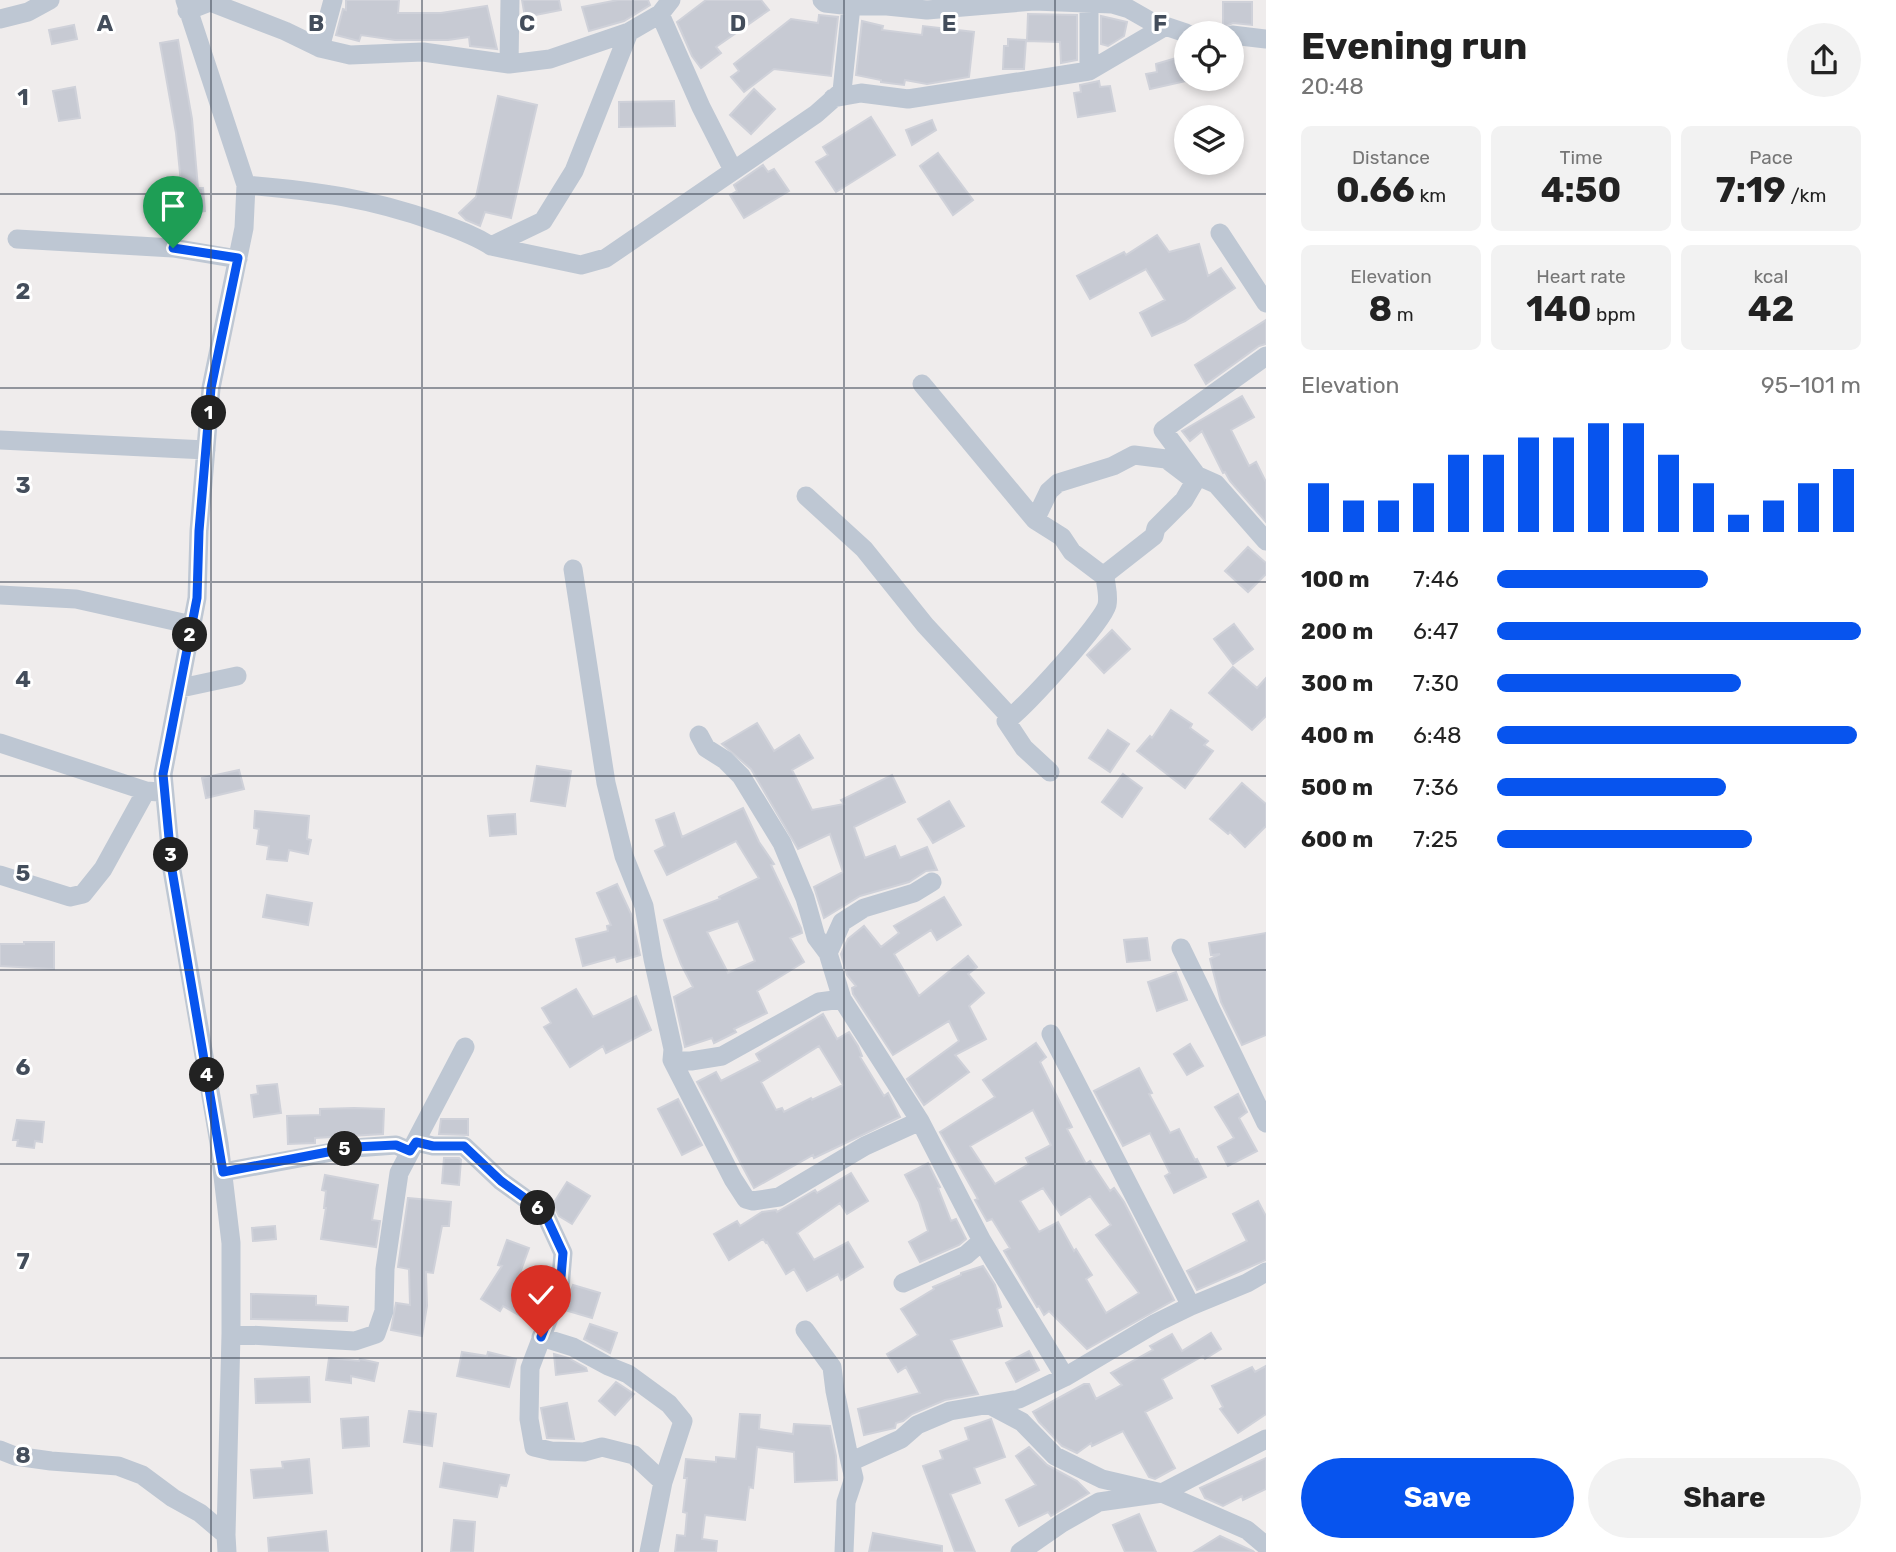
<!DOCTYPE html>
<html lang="en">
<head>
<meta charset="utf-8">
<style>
	body { margin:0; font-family:Rubik,sans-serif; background:#f2f2f2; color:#222; height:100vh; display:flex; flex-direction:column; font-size:26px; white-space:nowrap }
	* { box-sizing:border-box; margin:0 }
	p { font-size:23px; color:#767676 }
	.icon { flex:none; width:38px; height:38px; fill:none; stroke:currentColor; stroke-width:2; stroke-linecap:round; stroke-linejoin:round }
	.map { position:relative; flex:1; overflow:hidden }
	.details { display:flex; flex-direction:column; background:#fff; width:630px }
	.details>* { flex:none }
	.controls { position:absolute; left:1174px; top:21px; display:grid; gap:14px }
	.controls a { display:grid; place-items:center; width:70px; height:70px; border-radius:50%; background:#fff; box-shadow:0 4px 10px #0003; font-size:35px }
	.pin { position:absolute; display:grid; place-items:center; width:60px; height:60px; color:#fff; margin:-72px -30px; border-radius:50% 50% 50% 0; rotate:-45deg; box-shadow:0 0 7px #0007 }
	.pin .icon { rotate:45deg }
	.km { position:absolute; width:35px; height:35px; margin:-18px; border-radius:50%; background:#222; color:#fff; font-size:19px; line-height:35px; text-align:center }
	.round { display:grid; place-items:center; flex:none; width:74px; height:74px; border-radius:37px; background:#f2f2f2 }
	.overview { display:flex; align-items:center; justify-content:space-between; height:119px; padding:0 35px }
	h1 { font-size:38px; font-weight:700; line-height:52px }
	.metrics { display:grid; grid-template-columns:repeat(3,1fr); gap:10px; height:119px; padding:7px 35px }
	.metrics div { display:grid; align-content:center; border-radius:10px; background:#f2f2f2; text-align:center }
	.metrics b { font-size:35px; font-weight:700 }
	.metrics small { font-size:19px; font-weight:400 }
	.metrics p { font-size:19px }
	.chart { height:196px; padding:14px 35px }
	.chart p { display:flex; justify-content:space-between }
	.chart svg { width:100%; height:126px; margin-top:7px; stroke:#0754ee; stroke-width:6 }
	.button { display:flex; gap:14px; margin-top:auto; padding:14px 35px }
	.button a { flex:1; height:80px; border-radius:42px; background:#0754ee; color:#fff; font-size:28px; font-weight:700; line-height:80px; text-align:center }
	.button a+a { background:#f2f2f2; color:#222 }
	ul { padding:0 35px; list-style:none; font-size:23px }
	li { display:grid; grid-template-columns:112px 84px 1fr; align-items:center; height:52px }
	li i { height:18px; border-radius:9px; background:#0754ee }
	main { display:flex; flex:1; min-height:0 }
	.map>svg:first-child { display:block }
</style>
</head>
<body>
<main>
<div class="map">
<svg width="1266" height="1552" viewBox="0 0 1266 1552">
	<rect width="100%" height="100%" fill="#efecec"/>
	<path fill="#c7cad3" stroke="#cfd1d9" stroke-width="2" fill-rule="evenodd" d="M346,0H399L398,13H441L487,6L497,49L470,46L469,37L448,40H395L361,35L359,41L336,35L343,9L346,10Z
		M522,0H559L561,10L525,17Z
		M618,0H648L650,5L624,21L589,31L582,7Z
		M706,0H761L769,10L716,47L721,53L701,68L692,56L677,22Z
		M1223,2H1252V25L1233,23L1223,27Z
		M1028,14L1077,15V60L1061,63L1060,42L1027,41Z
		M819,15L838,17L831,76L774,69L744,92L731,77L739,71L734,64L791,19L818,23Z
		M1101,16L1127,22L1124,36L1108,46L1101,44Z
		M862,21L883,26L882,30L922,35L923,26L974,32L969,77L927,84L905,80L904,85L881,82V80L856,75Z
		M74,25L77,39L52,44L49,30Z
		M1008,39L1026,40L1024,69H1003L1004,46H1008Z
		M178,40L192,119L198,188H203L205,211L184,213L176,133L160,43Z
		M1186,55V81L1150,89L1146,74L1157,72L1156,64Z
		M1099,81L1100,87L1110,86L1115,111L1078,117L1074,93L1081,92L1080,85Z
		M75,87L80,118L59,121L53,91Z
		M754,89L775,109L751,134L730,115Z
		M498,96L537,105L511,218L485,212L480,226L466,220L459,213L476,197Z
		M674,101L675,126L619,127V102Z
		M871,117L895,155L836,192L816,162L828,155L823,147Z
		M932,120L936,130L912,145L906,130Z
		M938,153L973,200L953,215L920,166Z
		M763,165L768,172L774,169L789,191L744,218L730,195L737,191L734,185Z
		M1157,235L1169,252L1199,244L1208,276L1221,268L1235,288L1185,321L1152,336L1140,313L1165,300L1146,269L1090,299L1077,276L1124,252L1126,255Z
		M1266,320V344L1259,346L1206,384L1195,365Z
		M1242,396L1254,417L1231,430L1249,466L1256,462L1266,482V522L1230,481L1225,472L1223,473L1202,431L1190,441L1182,431Z
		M1248,547L1266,563V574L1248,592L1225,571Z
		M1234,624L1253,649L1233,664L1214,639Z
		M1112,630L1130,649L1104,673L1087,655Z
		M1233,667L1257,688L1266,678V716L1252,730L1209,693Z
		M1171,710L1192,724L1190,728L1208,741L1204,745L1213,751L1185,788L1137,751L1150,736L1152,738Z
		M757,723L774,751L799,735L813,758L792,770L812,810L844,804L841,800L892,775L905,802L854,827L865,858L895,846L900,858L927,847L937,870L926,871L909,882L860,896L824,918L814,887L843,872L830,834L798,849L751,769L722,744Z
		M1108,730L1129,744L1110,772L1089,758Z
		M537,766L571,771L565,806L531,801Z
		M239,770L244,789L206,798L202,778Z
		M1123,774L1142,788L1122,817L1102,802Z
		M1242,783L1266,804V826L1245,847L1230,832L1228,834L1210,819Z
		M949,801L964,826L933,843L918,819Z
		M743,808L759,842L774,864L771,865L801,928L802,933L790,938L804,962L757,991L767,1013L734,1029L736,1032L714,1043L712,1038L685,1047L674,997L693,987L681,964L664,920L720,899L719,897L759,878L736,841L667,875L655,851L665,846L656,820L674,813L682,837ZM738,921L755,961L728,973L707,932Z
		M255,811L309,816L307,839L311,840L308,854L289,850L287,861L267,859L269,846L257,844L259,829L254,828Z
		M515,814L516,834L490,836L488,816Z
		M617,884L631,914L640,955L617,962L615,957L583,966L576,939L608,931L607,926L611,925L597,893Z
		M267,895L312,903L308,925L263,917Z
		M944,897L961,925L937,940L931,930L894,954L919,996L968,956L977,967L968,974L984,993L969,1006L986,1039L955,1055L969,1072L924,1105L907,1079L959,1041L949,1021L893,1055L853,994L852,988L856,986L847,975L841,954L848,939L864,926L881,947L899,933L894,926Z
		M1266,933V1035L1242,1045L1221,1002L1210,959L1220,954L1211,955L1209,943Z
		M1147,938L1150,960L1127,962L1124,940Z
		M24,942H54V969L0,966V944H24Z
		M1176,972L1187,1000L1157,1011L1148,982Z
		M576,989L593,1017L636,996L651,1030L606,1053L603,1046L570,1067L544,1027L551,1023L542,1008Z
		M823,1014L837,1039L849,1032L858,1046L862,1056L860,1057L884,1096L888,1093L900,1117L814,1158L813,1155L754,1188L697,1082L716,1072L721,1081L760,1061L756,1054ZM819,1046L843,1085L812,1100L811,1098L784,1112L782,1108L776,1110L761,1082Z
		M1036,1043L1046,1057L1040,1062L1072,1127L1067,1129L1086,1164L1090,1161L1110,1191L1114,1188L1124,1202L1174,1300L1087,1349L1049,1311L1044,1315L1039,1306L1037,1307L1004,1251L1010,1248L992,1219L987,1221L975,1200L978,1199L940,1132L995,1097L983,1080ZM1033,1110L1051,1145L1026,1158L1029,1164L995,1184L970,1146ZM1043,1188L1061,1215L1090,1196L1111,1225L1096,1235L1139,1293L1106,1313L1086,1279L1092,1275L1076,1249L1074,1251L1058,1222L1039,1232L1020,1201Z
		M1190,1044L1203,1066L1187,1075L1174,1054Z
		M1139,1068L1152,1093L1149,1094L1170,1133L1179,1129L1195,1160L1197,1159L1206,1177L1174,1193L1165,1176L1170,1173L1150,1133L1123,1146L1094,1091Z
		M277,1084L281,1113L254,1117L251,1095L258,1094L257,1086Z
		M1238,1094L1247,1112L1239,1118L1257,1151L1228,1166L1218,1147L1234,1138L1215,1107Z
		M678,1099L702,1145L682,1155L658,1109Z
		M354,1108L384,1109L383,1134L315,1138V1143L288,1144L287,1116L320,1115V1109Z
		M441,1119H468V1135L439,1134Z
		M17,1120L44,1122L42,1142L35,1141L34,1148L17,1146L18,1140H13Z
		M444,1158H459L461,1160L459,1185L442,1183Z
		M928,1163L940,1187L938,1188L951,1221L956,1219L966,1239L959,1245L920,1262L909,1242L928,1231L919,1202L905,1175Z
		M851,1173L868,1201L847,1214L840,1203L797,1233L814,1260L848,1242L863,1267L841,1280L838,1274L807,1291L794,1269L786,1274L767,1242L766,1243L763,1239L729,1260L714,1234L737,1221L740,1226L762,1212L776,1210L777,1212L815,1190L817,1193Z
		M325,1175L378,1185L372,1220L380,1221L376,1247L321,1239L326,1208H324L326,1191L322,1190Z
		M567,1182L590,1196L572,1224L559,1216L553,1204Z
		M408,1198L451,1202L449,1226H442L433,1273L426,1272L427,1306L422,1336L391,1330L396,1303L410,1305L409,1269L398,1267Z
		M1258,1201L1266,1216V1260L1197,1290L1187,1271L1247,1241L1233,1214Z
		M275,1226L276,1239L253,1241L252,1228Z
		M507,1240L529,1248L516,1284L543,1299L531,1322L503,1306L500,1311L481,1299L502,1266L498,1265Z
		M983,1266L995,1285L1001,1307L997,1309L1002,1326L951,1340L978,1394L945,1400L912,1414L903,1421L896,1423L895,1428L864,1435L858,1409L920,1393L906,1367L898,1372L887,1354L918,1335L901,1309L934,1289L933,1287L961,1275V1273Z
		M573,1285L600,1293L592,1318L565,1310Z
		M251,1294L316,1296V1305L348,1307L347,1321L251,1319Z
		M590,1324L617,1333L610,1353L584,1339Z
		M1211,1333L1221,1349L1205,1359L1203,1356L1162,1379L1172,1398L1145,1412L1175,1468L1155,1479L1149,1477L1123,1431L1092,1446L1091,1443L1077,1453L1062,1446L1039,1422L1033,1412L1084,1384H1089L1096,1399L1122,1385L1111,1373L1153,1350L1150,1346L1172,1334L1182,1351Z
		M1029,1351L1039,1370L1016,1382L1006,1363Z
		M462,1352L487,1356L488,1352L516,1359L509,1387L457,1376Z
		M554,1354L568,1358L586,1368L587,1371L556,1375Z
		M329,1358L359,1361L360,1359L378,1363L374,1381L351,1376V1383L326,1380Z
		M1266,1366V1414L1238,1433L1220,1409L1223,1407L1212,1386L1252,1367L1255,1372Z
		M309,1377L310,1402L256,1403L255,1379Z
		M616,1382L634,1394L615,1415L599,1401Z
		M567,1403L574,1439L547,1438L541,1408Z
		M409,1411L436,1414L432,1446L404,1442Z
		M740,1414L760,1415L759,1429L793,1434L794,1424L830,1426L836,1456L837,1480L795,1482L794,1452L757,1447L753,1488L749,1487L745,1520L705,1515L702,1539L717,1541L716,1552H675L677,1535L685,1536L687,1513L683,1512L687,1478H684L686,1459L716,1462V1457L736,1459Z
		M368,1417L369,1446L343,1448L341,1419Z
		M991,1419L1005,1457L974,1468L980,1483L950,1494L975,1552H955L923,1466L943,1459L940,1451L969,1440L965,1428Z
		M1029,1447L1047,1465L1077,1481L1089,1493L1051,1516L1048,1512L1019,1526L1006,1500L1036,1485L1016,1456Z
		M1266,1458V1489L1243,1500L1242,1496L1223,1506L1205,1498L1200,1488Z
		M309,1459L312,1493L254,1498L251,1470L283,1468L282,1462Z
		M444,1463L509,1475L506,1486L500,1485L497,1497L440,1487Z
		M1139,1514L1156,1552H1125L1113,1525Z
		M454,1520L475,1522L473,1552H451Z
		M326,1531L328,1552H269L268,1538Z
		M873,1533L942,1546V1552H869Z
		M1220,1536L1253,1551L1254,1552H1194Z"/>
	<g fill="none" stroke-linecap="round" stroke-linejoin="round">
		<path stroke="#bec7d3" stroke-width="19" d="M185,0L246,185L244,228L211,388L199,531L197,598L163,774L172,870L219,1143L231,1243V1334L226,1535L227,1552
			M822,0L825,3L851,6H887L927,10L1034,1L1112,4L1129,9L1150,21L1186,33
			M187,11L210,2L285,31L320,48L350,55L423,52L509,64L550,59L629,32L660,14L671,0
			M660,14L701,107L733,170
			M0,19L28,12L50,0
			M1232,35L1266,39
			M320,48L333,0
			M509,64L510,0
			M1089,71V4
			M833,98L861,93L908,99L1089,71L1164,27
			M246,185C317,191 369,198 437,222C456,229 474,235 491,246L543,221L574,171L629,32
			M1220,233L1266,303
			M17,239L173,248L238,259
			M491,246L581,265L606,258L816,114L842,91L851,6
			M922,384L1035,520
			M0,440L206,450
			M1195,473L1163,430L1266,356
			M806,496L864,549L925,625L1011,718
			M573,569L606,783L624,856L644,906L653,959L673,1049L672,1060L691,1061L722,1056L819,1002L842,999
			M1105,577L1108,572L1154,536L1156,528L1184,500L1198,476L1216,484L1266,541
			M0,595L76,599L192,625
			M181,688L237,676
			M699,735L706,748L725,760L741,776L782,843L805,898L816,937L828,953L842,999L920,1121L982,1241L1065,1377
			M0,743L146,791L159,792
			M1050,772L1024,748L1006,721C1023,710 1103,622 1107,605C1109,596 1106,586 1105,577L1072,552L1062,537L1035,520L1049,491L1058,483L1113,466L1134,455L1166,459L1195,481
			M0,875L70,897L83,894L103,869L146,791
			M1181,948L1266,1123
			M828,953L842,922L864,908L914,893L932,882
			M1051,1034L1191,1306
			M672,1060L733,1179L746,1199L753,1201L779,1197L865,1146L920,1121
			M416,1142L433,1146H464L501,1181L544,1212L563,1253L560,1289L530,1368L529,1419L534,1447L551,1451L584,1452L602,1447L634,1455L663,1482L649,1552
			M223,1172L354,1148L396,1145L410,1151
			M903,1283L966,1255L982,1241
			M805,1330L832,1367L835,1391L850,1462
			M231,1334L355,1341L376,1334L384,1311L385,1269L399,1173L465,1047
			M541,1337L573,1347L608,1366L628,1374L669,1404L683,1421L663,1482
			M990,1405L1022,1422L1055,1456L1102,1479L1162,1493L1247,1530L1266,1546
			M0,1450L15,1456L51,1461L118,1466L142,1475L173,1498L200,1513L226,1535
			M844,1552L846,1502L854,1478L850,1462L901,1439L917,1425L950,1411L1019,1399L1065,1377L1156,1323L1191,1306L1247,1283L1266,1272
			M1020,1552L1062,1523L1099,1502L1162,1493L1266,1439"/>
	</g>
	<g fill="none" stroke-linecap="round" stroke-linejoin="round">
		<g stroke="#fff" stroke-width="14">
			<path id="route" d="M173,248L238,258L211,388L199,531L197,598L163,774L172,870L223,1172L354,1147L396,1145L410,1151L416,1142L433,1146H464L501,1181L544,1212L563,1253L560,1289L541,1337"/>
		</g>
		<use href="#route" stroke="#0754ee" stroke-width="9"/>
	</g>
	<path fill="none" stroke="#434d5b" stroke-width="2" stroke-opacity="0.55" d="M211,0V1552M422,0V1552M633,0V1552M844,0V1552M1055,0V1552M0,194H1266M0,388H1266M0,582H1266M0,776H1266M0,970H1266M0,1164H1266M0,1358H1266"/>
	<g font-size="23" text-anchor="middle" font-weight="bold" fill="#434d5b" stroke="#fff" stroke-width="6" stroke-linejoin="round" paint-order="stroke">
		<text x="105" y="31">A</text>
		<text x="316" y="31">B</text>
		<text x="527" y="31">C</text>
		<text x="738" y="31">D</text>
		<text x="949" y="31">E</text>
		<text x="1160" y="31">F</text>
		<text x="23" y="105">1</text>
		<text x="23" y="299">2</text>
		<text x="23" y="493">3</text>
		<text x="23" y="687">4</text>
		<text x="23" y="881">5</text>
		<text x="23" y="1075">6</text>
		<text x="23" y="1269">7</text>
		<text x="23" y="1463">8</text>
	</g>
</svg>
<div class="controls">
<a><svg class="icon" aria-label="locate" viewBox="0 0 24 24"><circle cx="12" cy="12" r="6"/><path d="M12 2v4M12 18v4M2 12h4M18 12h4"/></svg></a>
<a><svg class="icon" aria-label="layers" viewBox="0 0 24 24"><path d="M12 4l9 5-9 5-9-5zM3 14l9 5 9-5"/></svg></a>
</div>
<div class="pin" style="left:173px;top:248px;background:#1e9e55"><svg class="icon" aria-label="arrive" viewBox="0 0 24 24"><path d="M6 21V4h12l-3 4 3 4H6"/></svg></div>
<div class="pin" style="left:541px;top:1337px;background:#d93025"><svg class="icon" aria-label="check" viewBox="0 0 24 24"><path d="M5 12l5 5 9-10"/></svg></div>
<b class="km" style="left:209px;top:413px">1</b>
<b class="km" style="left:190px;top:635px">2</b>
<b class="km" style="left:171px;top:855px">3</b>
<b class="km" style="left:207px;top:1075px">4</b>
<b class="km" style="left:345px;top:1149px">5</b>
<b class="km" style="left:538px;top:1208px">6</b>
</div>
<section class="details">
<div class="overview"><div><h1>Evening run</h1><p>20:48</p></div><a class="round"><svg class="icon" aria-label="share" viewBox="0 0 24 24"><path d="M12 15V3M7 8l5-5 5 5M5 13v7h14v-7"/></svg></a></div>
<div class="metrics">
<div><p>Distance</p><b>0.66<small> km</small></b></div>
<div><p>Time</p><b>4:50</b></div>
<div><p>Pace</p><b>7:19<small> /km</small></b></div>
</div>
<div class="metrics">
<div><p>Elevation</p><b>8<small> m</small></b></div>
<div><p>Heart rate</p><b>140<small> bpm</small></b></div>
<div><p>kcal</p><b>42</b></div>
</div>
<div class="chart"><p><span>Elevation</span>95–101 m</p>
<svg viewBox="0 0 160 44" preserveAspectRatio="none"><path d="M5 44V27M15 44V33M25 44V33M35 44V27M45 44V17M55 44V17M65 44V11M75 44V11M85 44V6M95 44V6M105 44V17M115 44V27M125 44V38M135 44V33M145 44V27M155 44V22"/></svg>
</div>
<ul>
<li><b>100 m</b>7:46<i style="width:58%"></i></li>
<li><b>200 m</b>6:47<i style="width:100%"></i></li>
<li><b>300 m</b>7:30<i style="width:67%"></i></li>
<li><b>400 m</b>6:48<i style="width:99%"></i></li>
<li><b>500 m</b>7:36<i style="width:63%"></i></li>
<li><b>600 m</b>7:25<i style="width:70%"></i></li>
</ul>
<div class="button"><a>Save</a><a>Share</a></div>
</section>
</main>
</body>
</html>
